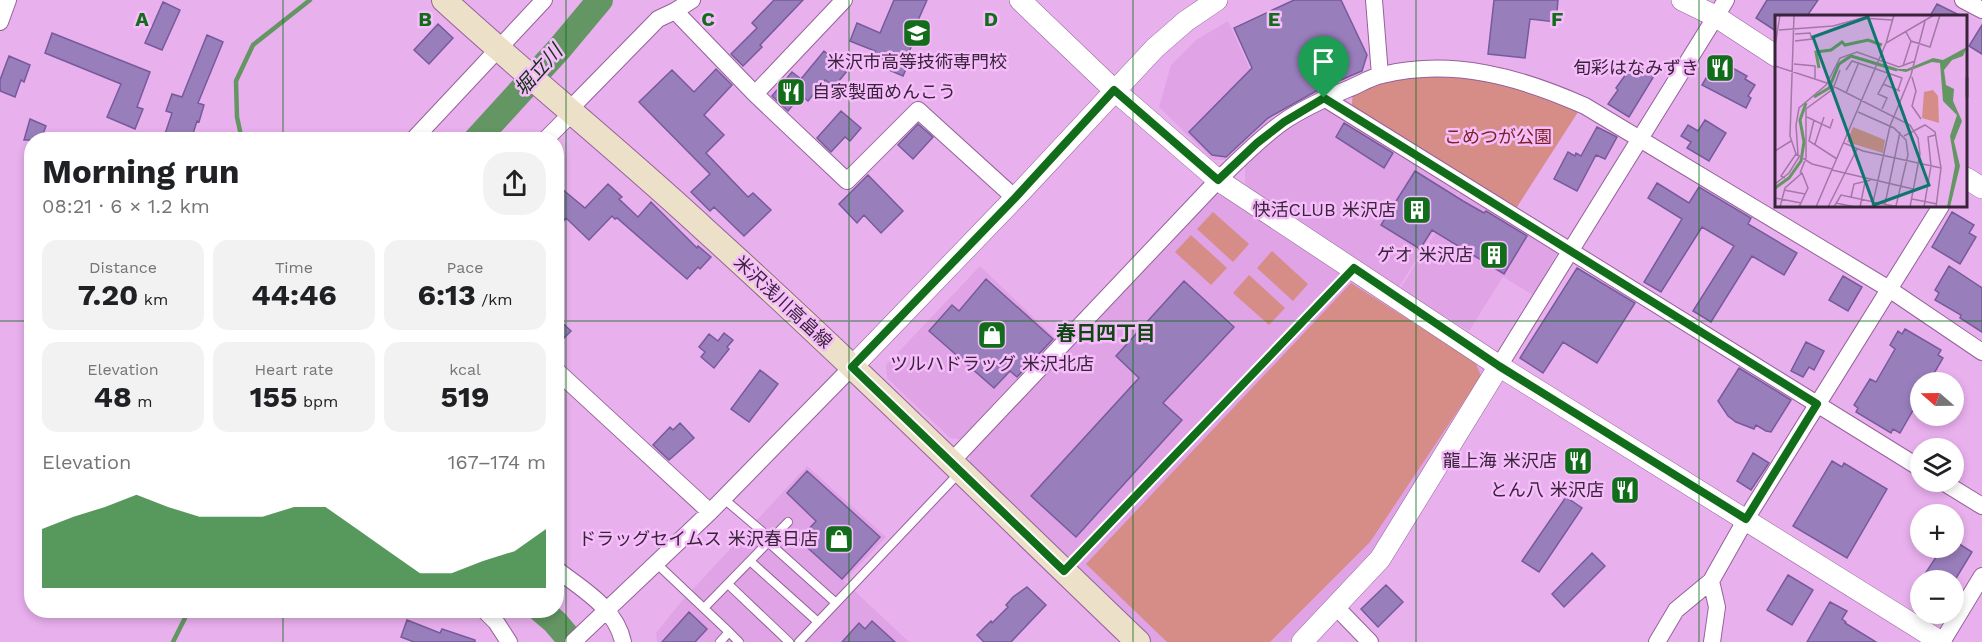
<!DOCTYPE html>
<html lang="en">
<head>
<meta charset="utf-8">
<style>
	body { margin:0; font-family:"Work Sans","Noto Sans JP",sans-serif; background:#f2f2f2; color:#202124; height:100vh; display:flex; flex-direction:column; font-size:22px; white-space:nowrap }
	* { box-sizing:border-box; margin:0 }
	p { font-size:20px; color:#757577 }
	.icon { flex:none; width:33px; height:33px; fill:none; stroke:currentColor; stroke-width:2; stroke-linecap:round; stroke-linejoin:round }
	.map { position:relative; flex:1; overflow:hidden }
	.panel { position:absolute; left:24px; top:132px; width:540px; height:486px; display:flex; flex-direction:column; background:#fff; border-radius:24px; box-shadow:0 3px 9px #0003 }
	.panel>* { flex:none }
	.needle { width:39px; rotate:290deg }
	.controls { position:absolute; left:1910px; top:372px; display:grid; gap:12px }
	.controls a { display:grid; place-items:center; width:54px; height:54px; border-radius:50%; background:#fff; box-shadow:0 3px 9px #0003; font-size:30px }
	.pin { position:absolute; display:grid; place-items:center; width:51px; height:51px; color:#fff; margin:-62px -26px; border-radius:50% 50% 50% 0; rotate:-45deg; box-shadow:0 0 6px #0007 }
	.pin .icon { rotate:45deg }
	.round { display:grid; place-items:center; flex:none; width:63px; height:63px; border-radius:24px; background:#f2f2f2 }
	.summary { display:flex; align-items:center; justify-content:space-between; height:102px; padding:0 18px }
	h1 { font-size:33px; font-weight:700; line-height:45px }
	.figures { display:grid; grid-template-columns:repeat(3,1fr); gap:9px; height:102px; padding:6px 18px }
	.figures div { display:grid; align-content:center; border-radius:15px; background:#f2f2f2; text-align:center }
	.figures b { font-size:30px; font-weight:700 }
	.figures small { font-size:16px; font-weight:400 }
	.figures p { font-size:16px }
	.chart { height:168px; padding:12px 18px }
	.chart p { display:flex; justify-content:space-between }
	.chart svg { width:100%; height:108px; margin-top:6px; fill:#116d19; opacity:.7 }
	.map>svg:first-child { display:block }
</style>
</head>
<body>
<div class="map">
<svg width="1982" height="642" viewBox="0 0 1982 642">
	<rect width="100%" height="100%" fill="#e9b0ee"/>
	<path fill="#e0a3e6" d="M1228,21L1272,118L1231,160H1213L1159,107L1171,65L1196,40Z
		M1328,103L1461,188L1399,287L1330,244L1245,184V163L1262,145Z
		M1462,189L1560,248L1533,295L1503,277L1469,331L1400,289Z
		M1226,194L1482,359L1486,374L1377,549L1288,642H1151L970,469V452L1213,195Z
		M980,266L1058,341L965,440L950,438L887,378L886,365Z
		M807,466L886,537L844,581L909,642H657L656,633L681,602Z"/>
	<path fill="#d68c87" d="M1424,76L1488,80L1549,98L1578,112L1515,210L1351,111L1353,93L1382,82Z
		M1213,212L1249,244L1233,262L1197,229Z
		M1191,235L1227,268L1211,285L1175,252Z
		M1272,251L1308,284L1293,301L1257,268Z
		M1249,275L1285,308L1269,325L1233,293Z
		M1351,283L1475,362L1481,376L1370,542L1270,642H1167L1086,564Z"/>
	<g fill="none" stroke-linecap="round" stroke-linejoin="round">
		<path stroke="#639662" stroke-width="4.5" d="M242,140L237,117L236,81L253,45L310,0
			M173,642L189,610"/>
		<path stroke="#639662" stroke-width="26" d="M476,140L559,49L600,0
			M541,610L555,622L572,642"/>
	</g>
	<path fill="#997ebc" stroke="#775a9b" stroke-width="1.5" d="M774,0H803L760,45L762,47L743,66L731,54L757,28L752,23Z
		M894,0H927L916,25L920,27L908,54L912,55L903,76L887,69L890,62L874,55L875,51L850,41L857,23L880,33Z
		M1294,0H1341L1367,55L1362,71L1320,89L1268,118L1226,157L1212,155L1189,132L1252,68L1234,28Z
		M1494,0H1558L1556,22L1530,19L1525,58L1488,54Z
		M1767,0H1818L1807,16H1776V31L1756,18Z
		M163,2L180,10L162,50L145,43Z
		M1937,4L1961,16H1930Z
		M438,24L453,38L429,64L414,50Z
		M1982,25V54L1969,46Z
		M52,33L150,72L137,107L143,109L135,129L107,117L121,84L45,53Z
		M207,35L223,42L198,103L204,105L199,122L197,121L191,140H163L172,113L166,111L172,94L182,97Z
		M824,51L847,71L834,87L825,80L808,101L801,95L788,111L772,96L792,72L801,79Z
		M9,56L30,65L24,82L21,80L15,97L0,91V80Z
		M1720,61L1747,76L1745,79L1755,85L1748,96L1751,98L1746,108L1702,85L1709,73L1712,75Z
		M1634,63L1654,76L1629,117L1608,104L1618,90L1616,88Z
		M716,69L732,85L704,115L724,135L706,153L748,197L753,193L771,210L744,236L714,207L710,211L691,192L710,174L639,102L672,70L694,92Z
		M841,111L861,128L850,141L845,137L831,152L817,138Z
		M30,119L46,126L41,140H24Z
		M1705,120L1726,133L1709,161L1687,148L1691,142L1681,136L1688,125L1698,131Z
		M1344,123L1393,153L1384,168L1336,137Z
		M918,124L933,137L913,159L898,145Z
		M1597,127L1617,137L1605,159L1596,155L1577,191L1554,179L1568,152L1575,156L1576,153L1581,156Z
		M1415,171L1463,201L1484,213L1486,211L1527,236L1504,274L1432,230L1420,249L1381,225Z
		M868,175L903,211L881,233L864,215L857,223L839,204Z
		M1657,183L1689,203L1699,187L1751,218L1748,224L1797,253L1784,275L1752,256L1711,322L1693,311L1734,246L1702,227L1661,292L1644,282L1682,219L1648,198Z
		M556,184L585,208L608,184L622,197L619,199L638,217L651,202L697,248L698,246L711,257L700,269L698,267L687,279L617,218L615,219L612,216L589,240L566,218L556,230Z
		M1952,212L1974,225L1969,233L1976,237L1960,264L1932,247Z
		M1949,266L1982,288V332L1960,318L1961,315L1935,300L1939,293L1935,290Z
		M1577,268L1635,303L1597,363L1563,342L1543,373L1520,358Z
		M1843,276L1862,287L1848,311L1829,300Z
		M986,279L1053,339L1017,377L1010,371L994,388L929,331L952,305L959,311Z
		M1184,281L1234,327L1163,403L1182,420L1076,537L1031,496L1139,378L1116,356Z
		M556,317L571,331L556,346Z
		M1905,329L1941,350L1938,355L1943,358L1929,382H1920V398L1900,433L1893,429L1891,433L1856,412L1858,408L1854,405L1870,379L1876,382L1895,349L1890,345L1898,331L1902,334Z
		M724,333L733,340L727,347L729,349L714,368L701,357L705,352L699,347L709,334L718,341Z
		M1806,342L1824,351L1814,370L1809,367L1803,377L1791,371Z
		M1739,368L1791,400L1771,432L1766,431L1756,425L1754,429L1736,422L1728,416L1718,401Z
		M760,370L778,384L749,422L731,409Z
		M680,423L694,438L669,460L653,445L670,427L673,430Z
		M1753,453L1769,463L1751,490L1737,481Z
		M1832,461L1842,467L1844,463L1887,489L1847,558L1793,526Z
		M807,471L880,537L842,579L799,540L816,521L787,493Z
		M1566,497L1582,508L1539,572L1522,561Z
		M1953,540L1972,552L1955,580H1921L1942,548H1953Z
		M1592,553L1605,566L1564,607L1552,594Z
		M1788,575L1813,590L1792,625L1767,610Z
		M1386,585L1403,602L1378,627L1361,609Z
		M1027,587L1046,605L1011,642H984L977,635L991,621L992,623L1008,607L1006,605L1013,597Z
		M1830,602L1847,611L1842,619L1846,622L1845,623L1876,642H1807Z
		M689,612L707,629L695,642H662Z
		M407,620L440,633L442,629L475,640V642H414L401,637Z
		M872,621L895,642H842L859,623L865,629Z"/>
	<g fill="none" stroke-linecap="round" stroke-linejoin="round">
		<g stroke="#95619a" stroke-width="10">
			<path id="service" d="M724,499L771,539
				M768,542L836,603
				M750,561L818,622
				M656,563L729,632L720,642
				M1066,569L1352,270
				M728,584L789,642
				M704,608L788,522
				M729,632L739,642
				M799,642L960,472"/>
		</g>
		<g stroke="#95619a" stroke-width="18">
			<path id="minor" d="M1374,0L1380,75
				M1963,0L1982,10
				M675,11L755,94L847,181L918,110L1015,198
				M0,22L8,0
				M755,94L844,0
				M1324,98L1920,468
				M569,110L658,19L675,11L692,0
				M413,140L544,0
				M545,140L573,112
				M1499,366L1726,0
				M556,370L710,512
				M951,462L1218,180C1239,160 1259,139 1283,122C1303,108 1326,98 1348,89C1359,85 1370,77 1382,75C1453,58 1520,77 1585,106L1889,289L1982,352
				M1943,482L1982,506
				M556,569C582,589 616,608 623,642
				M1711,581L1717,607L1712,642
				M1336,607L1370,642
				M484,610L496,622L509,642
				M573,642L710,512L852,367
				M1657,642L1676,610L1711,581L1746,519L1941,206
				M1942,642L1982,576"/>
		</g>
		<g stroke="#95619a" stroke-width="22">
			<path id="tertiary" d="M1020,0L1114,90L1218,180L1499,366L1941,642
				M1682,0L1715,16L1776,56
				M1966,178L1982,188
				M852,367L1015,198L1155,48L1186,21L1217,0
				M1302,642L1380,559L1499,366"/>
		</g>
		<g stroke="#95619a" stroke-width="26">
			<path id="secondary" d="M444,0C529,78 619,150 704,229C852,363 994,504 1138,642"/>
		</g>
		<use href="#service" stroke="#fff" stroke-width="8"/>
		<use href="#minor" stroke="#fff" stroke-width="16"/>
		<use href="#tertiary" stroke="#fff" stroke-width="21"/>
		<use href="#secondary" stroke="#ece0c8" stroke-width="24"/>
	</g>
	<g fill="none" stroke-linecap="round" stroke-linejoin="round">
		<g stroke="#fff" stroke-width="12">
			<path id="route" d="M1114,90L1218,180L1257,143L1284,122L1324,98L1817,404L1746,519L1499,366L1354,268L1064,571L852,367L1015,198Z"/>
		</g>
		<use href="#route" stroke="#116d19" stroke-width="8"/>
	</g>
	<path fill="none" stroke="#116d19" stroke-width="1.5" stroke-opacity="0.55" d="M283,0V140M566,0V642M849,0V642M1133,0V642M1416,0V642M1699,0V642M0,321H32M556,321H1982M283,610V642"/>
	<defs>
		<g id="school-square" transform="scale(1.5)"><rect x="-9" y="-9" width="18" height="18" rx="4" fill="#116d19" stroke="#f6bdfb"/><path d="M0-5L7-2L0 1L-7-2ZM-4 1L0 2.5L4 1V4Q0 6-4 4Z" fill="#fff"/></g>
		<g id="restaurant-square" transform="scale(1.5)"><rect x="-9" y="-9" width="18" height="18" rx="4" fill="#116d19" stroke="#f6bdfb"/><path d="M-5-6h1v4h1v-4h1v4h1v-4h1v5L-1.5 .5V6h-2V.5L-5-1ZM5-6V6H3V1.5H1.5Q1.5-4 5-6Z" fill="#fff"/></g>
		<g id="building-square" transform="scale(1.5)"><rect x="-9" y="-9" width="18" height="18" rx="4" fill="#116d19" stroke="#f6bdfb"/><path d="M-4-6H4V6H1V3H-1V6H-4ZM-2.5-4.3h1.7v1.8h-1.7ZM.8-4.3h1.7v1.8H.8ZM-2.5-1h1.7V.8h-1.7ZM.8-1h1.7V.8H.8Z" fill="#fff"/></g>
		<g id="shop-square" transform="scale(1.5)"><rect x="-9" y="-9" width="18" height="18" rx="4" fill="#116d19" stroke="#f6bdfb"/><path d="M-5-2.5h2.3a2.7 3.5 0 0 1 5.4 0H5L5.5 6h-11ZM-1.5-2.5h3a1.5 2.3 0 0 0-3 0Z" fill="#fff"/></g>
	</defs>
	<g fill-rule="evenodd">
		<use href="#school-square" x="917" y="33"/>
		<use href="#restaurant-square" x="1720" y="68"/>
		<use href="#restaurant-square" x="791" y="92"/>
		<use href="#building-square" x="1417" y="210"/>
		<use href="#building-square" x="1494" y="255"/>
		<use href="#shop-square" x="992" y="335"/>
		<use href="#restaurant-square" x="1578" y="461"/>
		<use href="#restaurant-square" x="1625" y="490"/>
		<use href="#shop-square" x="839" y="539"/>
	</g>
	<g text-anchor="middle" stroke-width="5" stroke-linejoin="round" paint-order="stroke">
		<g font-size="18" fill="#39233b" stroke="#f6bdfb" text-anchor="end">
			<text x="917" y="68" text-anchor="middle">米沢市高等技術専門校</text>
			<text x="1699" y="74">旬彩はなみずき</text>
			<text x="812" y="98" text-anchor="start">自家製面めんこう</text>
			<text x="1396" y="216">快活CLUB 米沢店</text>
			<text x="1473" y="261">ゲオ 米沢店</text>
			<text x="992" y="370" text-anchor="middle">ツルハドラッグ 米沢北店</text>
			<text x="1557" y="467">龍上海 米沢店</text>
			<text x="1604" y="496">とん八 米沢店</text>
			<text x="818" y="545">ドラッグセイムス 米沢春日店</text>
		</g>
		<g font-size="18" fill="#7d2224" stroke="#f6bdfb">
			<text x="1498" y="143">こめつが公園</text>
		</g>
		<g font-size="18" fill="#39233b" stroke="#f6bdfb">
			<text transform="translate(783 302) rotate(43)" y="6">米沢浅川高畠線</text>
		</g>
		<g font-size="20" font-style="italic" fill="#103511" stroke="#f6bdfb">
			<text transform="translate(538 70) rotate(-48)" y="7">堀立川</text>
		</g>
		<g font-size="20" font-weight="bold" fill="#0f4612" stroke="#f6bdfb">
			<text x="1106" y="340">春日四丁目</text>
		</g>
	</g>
	<g transform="translate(1775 15)">
		<rect width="192" height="192" fill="#e9b0ee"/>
		<path d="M158,75L163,81L164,108L147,103L149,77ZM78,112L110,125L108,138L72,127Z" fill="#d68c87"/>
		<path d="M192,32L188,41L177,45L169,55L171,70L179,74L178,86L187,106L179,126L185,151L175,192H172L180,151L175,121L182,100L168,86L165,48L157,47L131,57L114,54H132L158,43L168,45Z" fill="#639662"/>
		<path fill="none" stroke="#639662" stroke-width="3" d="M44,53L41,37L56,35L67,27L70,30L93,25L107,30M192,62V82M39,82L54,73L64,49L76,41L122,55M0,173L14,163L26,146L29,127L25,105L31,88"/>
		<path fill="none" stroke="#a378a6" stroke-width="1.5" d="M19,0L15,121L21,139L37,149L57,154M4,15L58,11L87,3L117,5M131,17L136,26L155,32L165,0M20,19L35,18L37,24L20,26M111,28L119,0M0,31L5,0M19,49L40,51V64M0,51L52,68L135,110L143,123L145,139L135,192M128,51L136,26M101,54L127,63L123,75M71,55L77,46L101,54M137,62L141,76L137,91L146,104M108,69L125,76M71,78L84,47M107,94L112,83L103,79L113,60M83,97L119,113L131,125L133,140L121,191M32,102L55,113L58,104M39,105L34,126L62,144M129,121L150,110L160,117L166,153L161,192M69,128L88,136L166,153M40,129L49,102M0,136L16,126M23,140L21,110L24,93L51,70L65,43L82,37L124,52L140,46M57,155L138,174M25,158L31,143V94L58,74L65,55M10,163L6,161L21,139M0,169L14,158L24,142M9,175L30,179M76,182L79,169L96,165M0,183L26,188M137,184L162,189M61,188L80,192M110,189L125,117M5,192L10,173L27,158L33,173L24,192M41,192L111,28L159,0M53,192L82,134M59,192L66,180L123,192M85,192L90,167M97,192L115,111L136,60L150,6M149,192L156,151L153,122L160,120"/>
		<path fill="#0f766e" fill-opacity="0.15" stroke="#0f766e" stroke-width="3" d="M93,2L154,170L99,190L38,22Z"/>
		<rect width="192" height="192" fill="none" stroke="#39233b" stroke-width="3"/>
	</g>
	<g font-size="20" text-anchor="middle" font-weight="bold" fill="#116d19" stroke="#f6bdfb" stroke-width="5" stroke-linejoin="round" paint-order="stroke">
		<text x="142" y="26">A</text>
		<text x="425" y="26">B</text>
		<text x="708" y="26">C</text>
		<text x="991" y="26">D</text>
		<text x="1274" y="26">E</text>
		<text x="1557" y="26">F</text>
	</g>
</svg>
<div class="controls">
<a><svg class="needle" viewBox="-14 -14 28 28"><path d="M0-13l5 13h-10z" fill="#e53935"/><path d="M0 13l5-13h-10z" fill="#757577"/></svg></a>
<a><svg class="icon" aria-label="layers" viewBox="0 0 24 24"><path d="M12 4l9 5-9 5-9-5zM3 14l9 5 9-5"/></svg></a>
<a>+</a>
<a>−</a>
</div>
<div class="pin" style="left:1324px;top:98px;background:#1e9e55"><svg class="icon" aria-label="arrive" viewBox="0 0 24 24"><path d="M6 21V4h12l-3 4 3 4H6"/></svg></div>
<section class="panel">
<div class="summary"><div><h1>Morning run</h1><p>08:21 · 6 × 1.2 km</p></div><a class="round"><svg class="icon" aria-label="share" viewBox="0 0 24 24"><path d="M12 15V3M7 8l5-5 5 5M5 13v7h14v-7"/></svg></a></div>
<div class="figures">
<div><p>Distance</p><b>7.20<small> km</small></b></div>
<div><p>Time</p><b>44:46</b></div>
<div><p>Pace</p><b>6:13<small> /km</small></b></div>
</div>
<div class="figures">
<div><p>Elevation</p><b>48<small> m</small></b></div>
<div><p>Heart rate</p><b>155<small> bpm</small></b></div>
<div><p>kcal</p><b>519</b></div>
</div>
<div class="chart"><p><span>Elevation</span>167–174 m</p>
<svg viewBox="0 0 160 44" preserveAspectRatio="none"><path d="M0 44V20L10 15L20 11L30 6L40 11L50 15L60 15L70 15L80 11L90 11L100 20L110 29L120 38L130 38L140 33L150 29L160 20V44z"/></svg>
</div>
</section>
</div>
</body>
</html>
